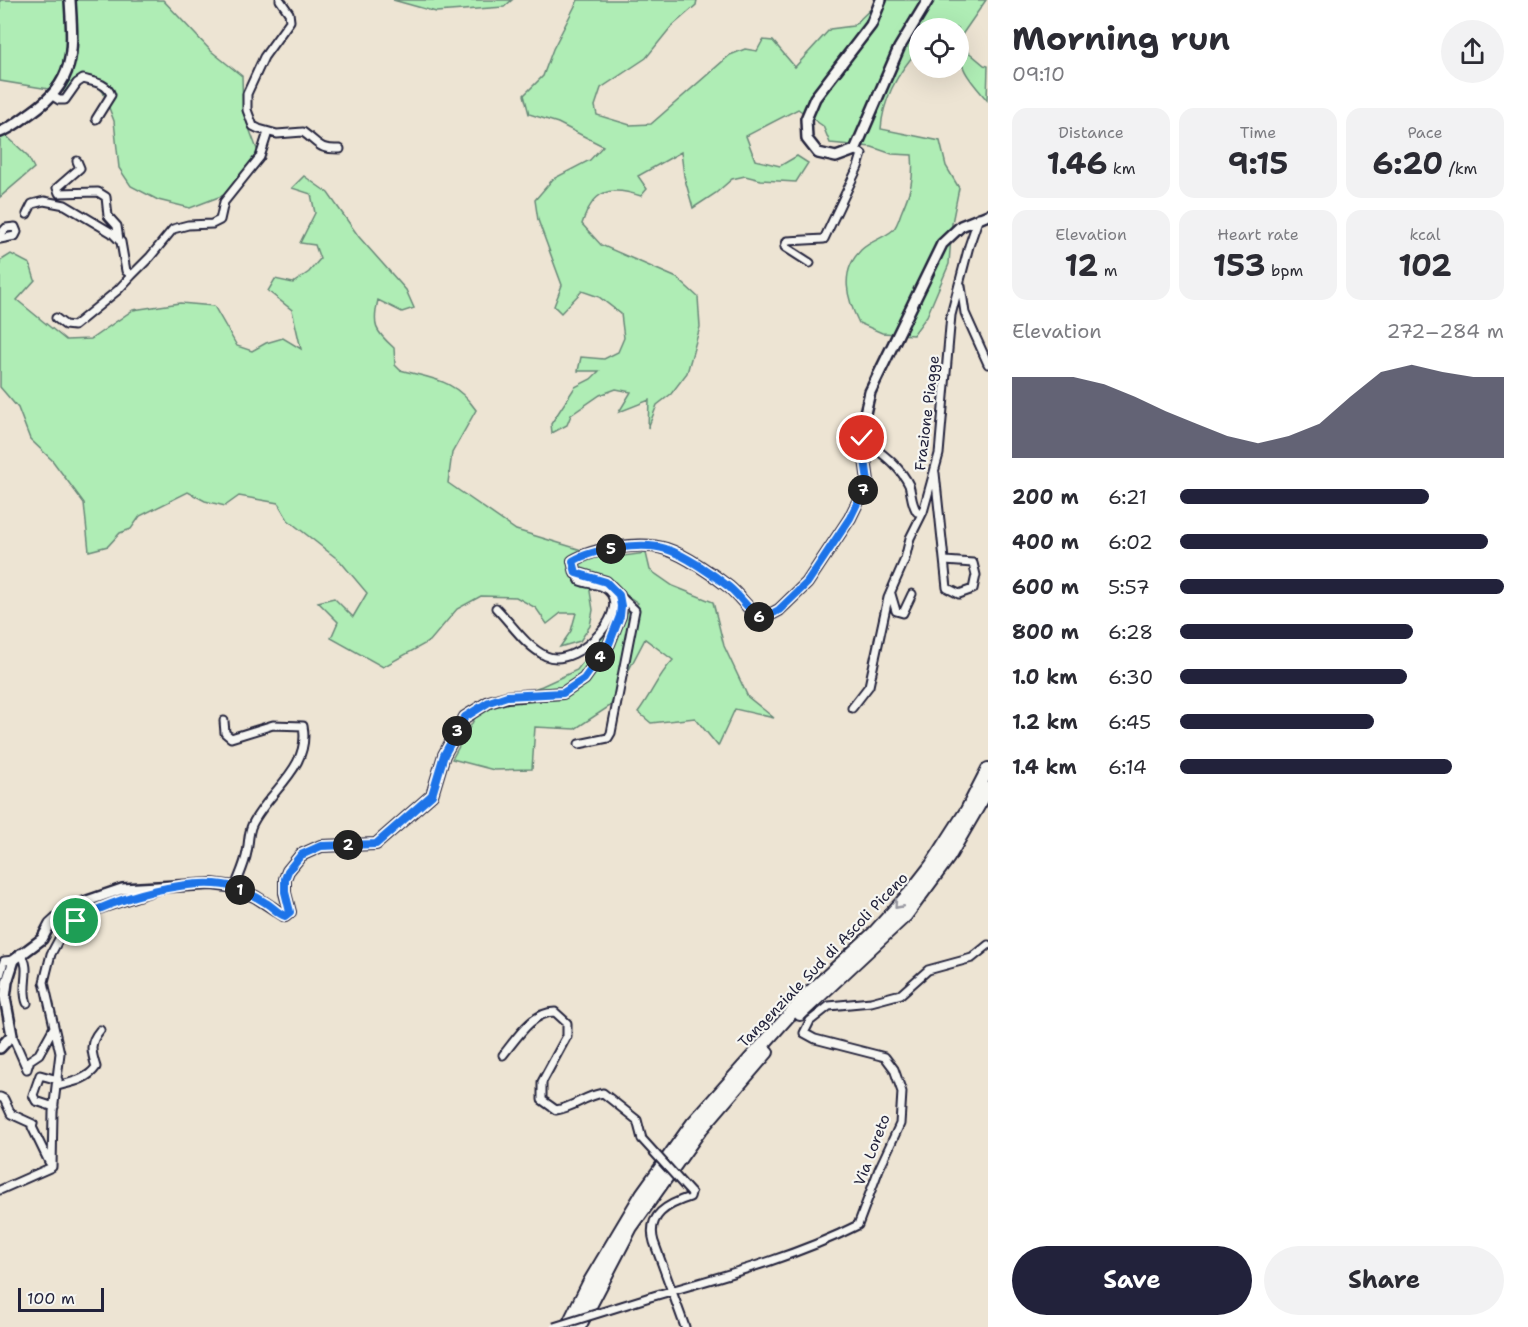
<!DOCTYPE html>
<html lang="en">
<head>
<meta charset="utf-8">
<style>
	body { margin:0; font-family:"Shantell Sans",sans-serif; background:#f2f2f3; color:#2b2b33; height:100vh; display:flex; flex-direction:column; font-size:22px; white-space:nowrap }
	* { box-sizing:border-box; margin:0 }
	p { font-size:20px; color:#7c7c81 }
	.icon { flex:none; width:33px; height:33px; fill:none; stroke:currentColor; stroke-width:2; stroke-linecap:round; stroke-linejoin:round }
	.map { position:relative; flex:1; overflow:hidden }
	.sheet { display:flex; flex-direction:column; background:#fff; width:540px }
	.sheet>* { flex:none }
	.fabs { position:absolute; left:909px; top:18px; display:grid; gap:12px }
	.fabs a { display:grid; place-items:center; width:60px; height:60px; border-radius:50%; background:#fff; box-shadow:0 6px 24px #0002; font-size:30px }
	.scale { position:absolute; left:18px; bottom:15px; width:86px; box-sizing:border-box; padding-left:6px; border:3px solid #22223b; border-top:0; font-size:16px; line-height:21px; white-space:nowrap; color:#22223b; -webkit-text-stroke:4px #f6f6f2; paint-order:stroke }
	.pin { position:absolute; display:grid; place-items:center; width:51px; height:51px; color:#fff; margin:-26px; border:3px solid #fff; border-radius:50%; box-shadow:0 2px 6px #0007 }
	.km { position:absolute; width:30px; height:30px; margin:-15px; border-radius:50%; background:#222; color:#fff; font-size:16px; line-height:30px; text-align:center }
	.round { display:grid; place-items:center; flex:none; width:63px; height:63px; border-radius:32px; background:#f2f2f3 }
	.summary { display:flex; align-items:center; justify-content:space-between; height:102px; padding:0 24px }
	h1 { font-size:33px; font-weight:700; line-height:45px }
	.stats { display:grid; grid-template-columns:repeat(3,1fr); gap:9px; height:102px; padding:6px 24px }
	.stats div { display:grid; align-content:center; border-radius:15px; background:#f2f2f3; text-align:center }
	.stats b { font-size:30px; font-weight:700 }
	.stats small { font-size:16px; font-weight:400 }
	.stats p { font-size:16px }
	.chart { height:168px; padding:12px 24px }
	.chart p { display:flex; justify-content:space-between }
	.chart svg { width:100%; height:108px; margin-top:6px; fill:#22223b; opacity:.7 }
	.action { display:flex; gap:12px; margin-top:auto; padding:12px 24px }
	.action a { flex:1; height:69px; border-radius:36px; background:#22223b; color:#fff; font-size:24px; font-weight:700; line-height:69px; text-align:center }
	.action a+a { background:#f2f2f3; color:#2b2b33 }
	ul { padding:0 24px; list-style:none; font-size:20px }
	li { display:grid; grid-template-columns:96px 72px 1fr; align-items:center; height:45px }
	li i { height:15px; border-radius:8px; background:#22223b }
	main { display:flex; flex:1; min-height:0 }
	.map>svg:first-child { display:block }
</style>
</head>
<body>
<main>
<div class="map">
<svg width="988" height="1327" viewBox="0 0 988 1327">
	<rect width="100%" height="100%" fill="#ede4d3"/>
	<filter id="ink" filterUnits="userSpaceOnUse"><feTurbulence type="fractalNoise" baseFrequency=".0167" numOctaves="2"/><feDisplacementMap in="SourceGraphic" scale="12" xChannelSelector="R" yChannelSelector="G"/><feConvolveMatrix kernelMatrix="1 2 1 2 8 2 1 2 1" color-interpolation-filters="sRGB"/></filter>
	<g filter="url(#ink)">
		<path fill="#afedb5" stroke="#688878" stroke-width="1.5" d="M0,0H163L211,51L242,76L243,112L258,152L224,195L190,208L158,200L131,186L119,168L114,121L103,92L89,77L67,92L0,81Z
			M393,0H512L504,7L436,12Z
			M578,0H697L696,5L671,27L646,58L601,88L595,106L597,115L630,125L651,124L730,55L745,49L757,51L763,40L773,41L795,67L830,29L853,26L880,0H986L959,39L958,28H920L919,49C899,71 883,99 881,129L940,141L946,166L959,188L952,223L949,264L927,316L913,335L882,333L859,323C847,299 839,272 861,250C870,241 884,238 893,230C897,226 899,219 901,213C911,190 914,180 912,155L892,154L872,147L830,143L823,126L798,109L746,136L755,160L780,166L797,156L808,163L796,182L761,180L745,176L732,179L716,193L693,208L684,176L681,152L638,176L647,189L641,196C609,185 593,190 582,224L601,245L677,278L698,297L700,327L687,373L671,394L657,405L648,428L649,400L619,412L631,392L616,389L600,395L571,415L567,425L552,433L551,424L575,387L591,379L599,371H578L581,357L604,359L618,352L624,338L621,314L599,297L582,291L561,313L554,306L562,285L538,220L535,200L553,179L590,160L603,146L558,123L529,114L524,95L543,76L553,49Z
			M959,44L984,65L988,66L987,100C972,82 958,69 959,44Z
			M0,130L27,155L34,168L0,197Z
			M304,176L328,193L359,237L406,290L414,308L402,312L378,300C372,326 375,331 394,348L395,365L400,370C433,379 455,379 476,410L452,453L448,483L516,530L608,558L646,553L650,570L673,586L713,602L724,646L748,697L774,718L735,709L718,746L695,718L651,723L638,712C652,693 657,677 673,660L645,639L610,706L575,729L535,727L532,769L494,770L452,759L475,718L493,703L542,686L577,670L606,631L638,603L597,575L590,591L593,610L590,626L580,641L560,647L571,631L576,613H561L547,624L536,608L516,597L481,596L457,609L430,641L383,667L331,638L338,622L318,602L334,598L353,617L367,593L340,561L288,520L278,503L239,496L225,506L205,501L188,492L140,516L131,529L120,533L108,546L89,551L84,503L52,460L30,439L18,408L0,387V261L11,254L30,264L35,280L17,300L66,340L91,339L133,310L180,303L214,306L237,346L252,351L266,343L283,338L301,349L292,310L268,291L275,279L293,283L309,272L320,259L315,245L300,243L315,213L311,194L292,188Z"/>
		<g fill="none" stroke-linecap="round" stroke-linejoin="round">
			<g stroke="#22223b" stroke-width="11">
				<path id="street" d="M280,0L289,13L290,21L264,57L247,94V110L253,126L259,129L277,134L303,132C321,145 317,149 340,149
					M51,95L59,100H65L77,83L83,79C94,82 107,83 111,95L96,119
					M77,161L80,168L57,188L59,193L98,192L106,197L108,216L117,226L119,240
					M27,214L32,204L44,201L65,205L112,233L121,242L126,271L132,275L150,257L173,229L188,225L212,224L220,220L224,202L260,157L268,132
					M0,235L6,228L15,227L17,232L15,236L0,239
					M810,263L785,247L787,241L824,239L858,167L862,154L855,150
					M961,286L965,313L988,364
					M56,318L65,325L74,326L118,290L132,275
					M862,438C878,451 900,465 909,485C912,495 911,503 917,512H923L939,454L951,315L969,246L979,217
					M935,473L947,588L959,594L973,589L976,575L973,563L945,561
					M891,594L896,611L903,613L912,594
					M496,608C511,623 526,647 546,656C579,670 638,604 603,587C597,584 587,584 580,581L576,573
					M852,708L869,686L888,598L905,559L910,538L923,512
					M224,721L225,733L231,738L273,725L303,726C311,768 268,791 252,825C248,834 249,843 247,852C245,864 239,876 235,887
					M579,744L608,738L611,733L635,610L619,595
					M20,953C33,968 20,986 27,1003
					M0,975L4,961L14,960
					M12,1035L27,1069
					M503,1055C517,1038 532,1012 555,1012L567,1023V1036L542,1082V1100L556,1110C575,1107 584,1096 603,1093L637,1120L642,1139
					M27,1069L30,1060L39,1054L54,1027
					M57,1086C72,1082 87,1080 96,1067C91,1051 89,1043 100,1030
					M0,1097L4,1099L11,1114L33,1124L32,1127L49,1162
					M54,1107L36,1101L33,1095L40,1075L58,1080
					M0,1190L52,1167L53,1112L60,1053L44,982L51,954L59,939L88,913L160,889
					M650,1297C719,1277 793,1258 858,1225L879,1169L900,1124L902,1092L894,1069L885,1057L815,1039L804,1033L810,1021L829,1006L871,1002L901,994L928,970L972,958L988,945
					M685,1327L654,1242C646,1215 668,1204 690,1197L691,1193"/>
			</g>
			<g stroke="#22223b" stroke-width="14">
				<path id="secondary" d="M881,0L871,25L815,98L806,119L807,139L818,153L836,157L855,150L899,48L928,0
					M0,132C12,128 22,119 32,112C77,81 73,50 70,0
					M0,1048L12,1035L5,998L7,982L14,960L42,939L50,924L61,914L87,901L122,889L212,884L235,887L256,897L285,916L290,912L285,893V879L288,871L301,855L321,846L376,844L432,795L444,755L465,717L489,702L507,697L563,693L584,679L609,644L620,616L621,606L619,595L606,582L576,573L573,561C594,548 642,541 666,549C685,555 714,575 729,587C741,597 749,611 762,619L779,610L807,583L850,518L868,481L861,430L870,392L942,244L961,226L988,215"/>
			</g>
			<g stroke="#22223b" stroke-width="16">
				<path id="highway" d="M800,1014L906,915L948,858L988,789
					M567,1327L589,1283L642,1194L693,1123L808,994L872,935L910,893L931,866L967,810L988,769
					M579,1327L631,1227L700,1130L767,1052"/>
			</g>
			<use href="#street" stroke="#f6f6f2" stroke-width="7"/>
			<use href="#secondary" stroke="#f6f6f2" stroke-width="9"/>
			<use href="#highway" stroke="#f6f6f2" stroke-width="12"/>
			<g stroke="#22223b" stroke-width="11" stroke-linecap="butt">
				<path id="street-bridge" d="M642,1139L691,1193
					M554,1327L650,1297"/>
			</g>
			<use href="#street-bridge" stroke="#f6f6f2" stroke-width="7"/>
		</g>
		<defs><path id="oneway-chevron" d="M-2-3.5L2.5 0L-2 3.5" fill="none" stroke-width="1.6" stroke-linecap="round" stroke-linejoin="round" transform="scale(1.5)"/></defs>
		<use stroke="#9797a0" href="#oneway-chevron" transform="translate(898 905) rotate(132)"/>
	</g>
	<g fill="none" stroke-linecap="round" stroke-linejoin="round" filter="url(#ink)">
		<g stroke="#fff" stroke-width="12">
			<path id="route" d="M76,921C112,898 196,874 237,888C247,892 257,897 266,903C273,907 278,914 285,916L290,912L285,892V879L288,871L301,855L321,846L376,844L432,795L444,755L465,717L489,702L507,696L563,693L584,679L609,644L620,616L621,606L619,595L606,582L576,573L573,561C593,549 643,541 666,549C685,555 714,575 729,587C741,597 749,611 762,619L779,610L807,583L850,518L868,481L862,438"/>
		</g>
		<use href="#route" stroke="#1a73e8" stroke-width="8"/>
	</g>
	<g text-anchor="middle" stroke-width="4.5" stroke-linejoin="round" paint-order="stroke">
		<g font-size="15" fill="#22223b" stroke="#f6f6f2">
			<text transform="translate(927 413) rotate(-83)" y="5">Frazione Piagge</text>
			<text transform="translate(823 960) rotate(-46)" y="5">Tangenziale Sud di Ascoli Piceno</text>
			<text transform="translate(872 1150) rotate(-69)" y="5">Via Loreto</text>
		</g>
	</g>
</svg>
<div class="fabs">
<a><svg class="icon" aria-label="locate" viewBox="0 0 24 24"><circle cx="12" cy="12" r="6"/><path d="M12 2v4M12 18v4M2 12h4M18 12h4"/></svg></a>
</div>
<div class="scale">100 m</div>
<div class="pin" style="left:76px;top:921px;background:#1e9e55"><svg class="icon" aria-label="arrive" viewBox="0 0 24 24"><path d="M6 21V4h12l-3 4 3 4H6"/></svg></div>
<div class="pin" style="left:862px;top:438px;background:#d93025"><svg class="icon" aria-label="check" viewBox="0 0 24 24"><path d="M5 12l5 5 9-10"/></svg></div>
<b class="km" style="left:240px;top:890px">1</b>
<b class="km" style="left:348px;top:845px">2</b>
<b class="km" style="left:457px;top:731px">3</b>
<b class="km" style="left:600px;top:657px">4</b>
<b class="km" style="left:611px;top:549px">5</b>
<b class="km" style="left:759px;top:617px">6</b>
<b class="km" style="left:863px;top:490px">7</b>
</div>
<section class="sheet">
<div class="summary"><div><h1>Morning run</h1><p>09:10</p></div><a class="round"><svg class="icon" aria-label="share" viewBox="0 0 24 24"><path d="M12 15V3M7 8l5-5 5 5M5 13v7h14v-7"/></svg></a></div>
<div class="stats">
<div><p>Distance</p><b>1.46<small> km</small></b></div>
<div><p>Time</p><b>9:15</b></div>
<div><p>Pace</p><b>6:20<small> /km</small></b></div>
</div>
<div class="stats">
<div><p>Elevation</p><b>12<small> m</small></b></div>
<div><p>Heart rate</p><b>153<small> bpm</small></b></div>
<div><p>kcal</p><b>102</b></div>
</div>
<div class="chart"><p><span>Elevation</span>272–284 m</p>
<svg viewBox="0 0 160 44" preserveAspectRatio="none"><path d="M0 44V11L10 11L20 11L30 14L40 19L50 25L60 30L70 35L80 38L90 35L100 30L110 19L120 9L130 6L140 9L150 11L160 11V44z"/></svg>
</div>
<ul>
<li><b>200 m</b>6:21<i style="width:77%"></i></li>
<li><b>400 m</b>6:02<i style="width:95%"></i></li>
<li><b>600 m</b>5:57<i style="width:100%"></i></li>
<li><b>800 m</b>6:28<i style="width:72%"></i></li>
<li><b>1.0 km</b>6:30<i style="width:70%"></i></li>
<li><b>1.2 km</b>6:45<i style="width:60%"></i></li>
<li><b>1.4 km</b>6:14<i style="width:84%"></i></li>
</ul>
<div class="action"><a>Save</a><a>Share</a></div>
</section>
</main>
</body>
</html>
